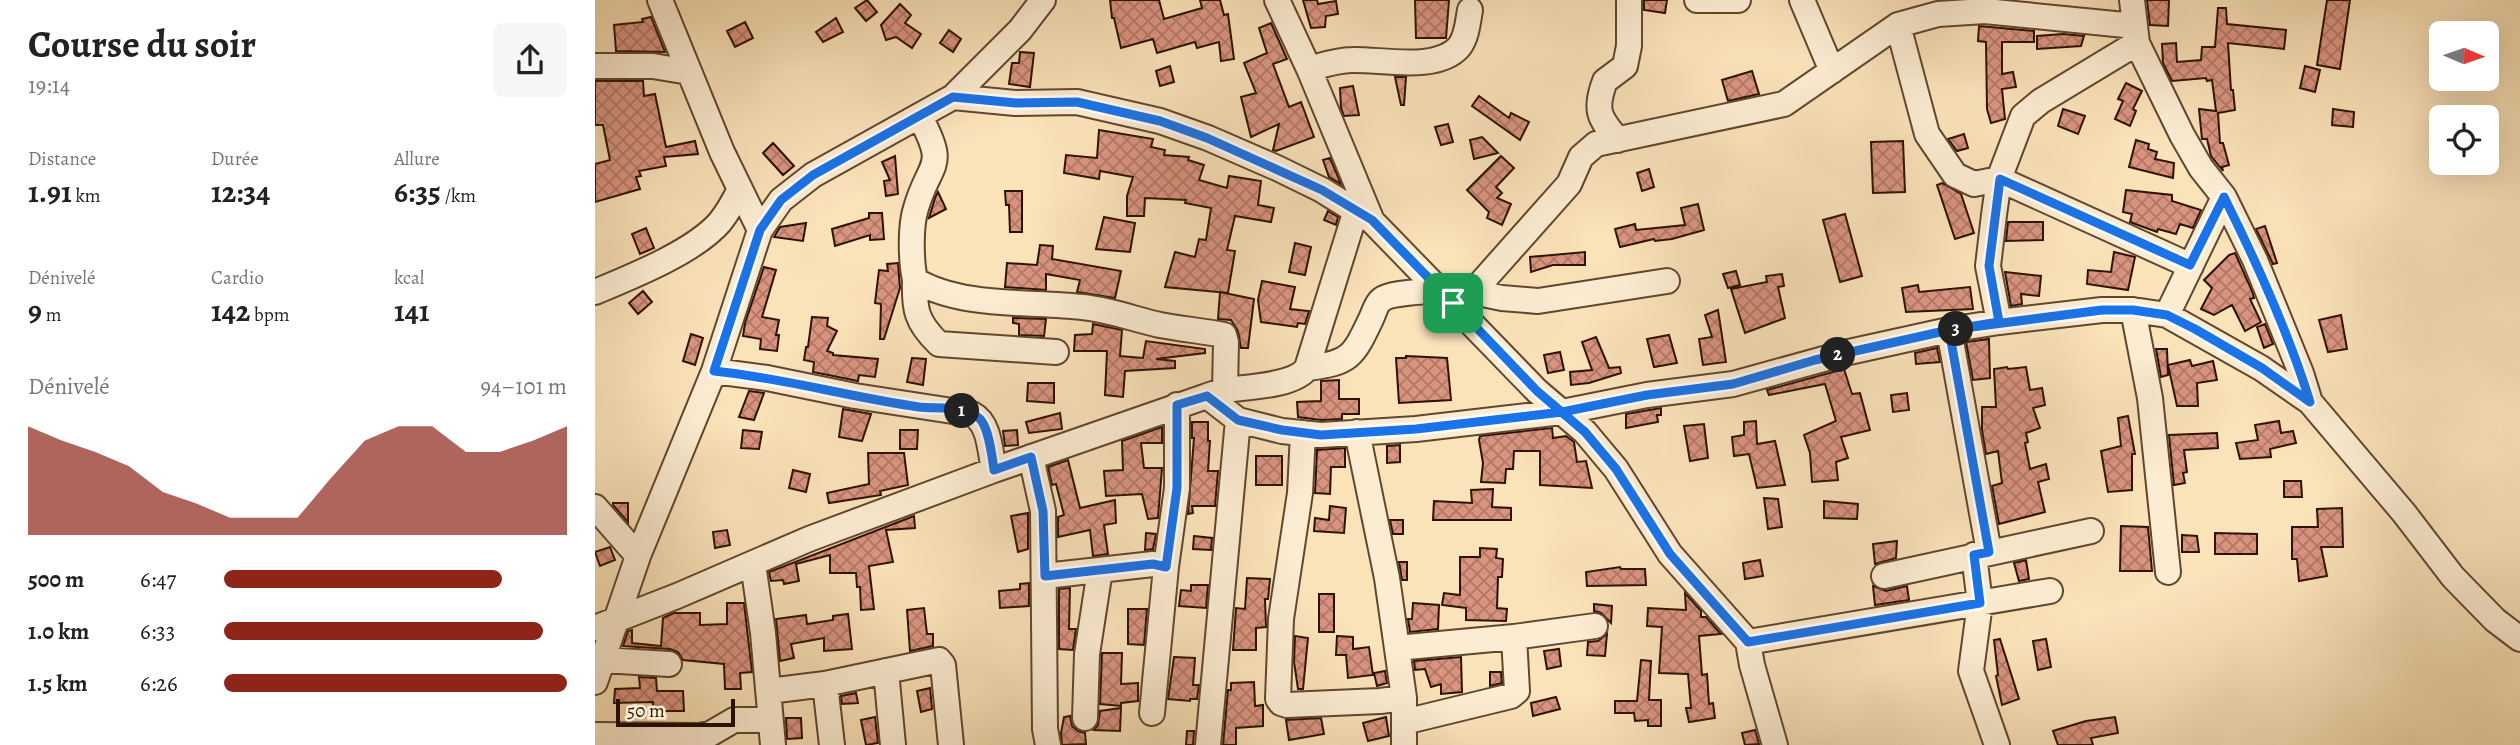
<!DOCTYPE html>
<html lang="fr">
<head>
<meta charset="utf-8">
<style>
	body { margin:0; font-family:Alegreya,serif; background:#f6f6f6; color:#222; height:100vh; display:flex; flex-direction:column; font-size:26px; white-space:nowrap }
	* { box-sizing:border-box; margin:0 }
	p { font-size:23px; color:#767676 }
	.icon { flex:none; width:38px; height:38px; fill:none; stroke:currentColor; stroke-width:2; stroke-linecap:round; stroke-linejoin:round }
	.map { position:relative; flex:1; overflow:hidden }
	.details { display:flex; flex-direction:column; background:#fff; width:595px }
	.details>* { flex:none }
	.needle { width:46px; rotate:92deg }
	.controls { position:absolute; left:1834px; top:21px; display:grid; gap:14px }
	.controls a { display:grid; place-items:center; width:70px; height:70px; border-radius:10px; background:#fff; box-shadow:0 7px 28px #0002; font-size:35px }
	.scale { position:absolute; left:21px; bottom:18px; width:119px; box-sizing:border-box; padding-left:7px; border:4px solid #2e1200; border-top:0; font-size:19px; line-height:24px; white-space:nowrap; color:#2e1200; -webkit-text-stroke:5px #fcecd2; paint-order:stroke }
	.pin { position:absolute; display:grid; place-items:center; width:60px; height:60px; color:#fff; margin:-30px; border-radius:14px; box-shadow:0 4px 10px #0006 }
	.km { position:absolute; width:35px; height:35px; margin:-18px; border-radius:50%; background:#222; color:#fff; font-size:19px; line-height:35px; text-align:center }
	.round { display:grid; place-items:center; flex:none; width:74px; height:74px; border-radius:10px; background:#f6f6f6 }
	.headline { display:flex; align-items:center; justify-content:space-between; height:119px; padding:0 28px }
	h1 { font-size:38px; font-weight:600; line-height:52px }
	.stats { display:grid; grid-template-columns:repeat(3,1fr); gap:10px; height:119px; padding:7px 28px }
	.stats div { display:grid; align-content:center }
	.stats b { font-size:30px; font-weight:600 }
	.stats small { font-size:19px; font-weight:400 }
	.stats p { font-size:19px }
	.chart { height:196px; padding:14px 28px }
	.chart p { display:flex; justify-content:space-between }
	.chart svg { width:100%; height:126px; margin-top:7px; fill:#8f2418; opacity:.7 }
	ul { padding:0 28px; list-style:none; font-size:23px }
	li { display:grid; grid-template-columns:112px 84px 1fr; align-items:center; height:52px }
	li i { height:18px; border-radius:9px; background:#8f2418 }
	main { display:flex; flex:1; min-height:0 }
	.map>svg:first-child { display:block }
</style>
</head>
<body>
<main>
<section class="details">
<div class="headline"><div><h1>Course du soir</h1><p>19:14</p></div><a class="round"><svg class="icon" aria-label="share" viewBox="0 0 24 24"><path d="M12 15V3M7 8l5-5 5 5M5 13v7h14v-7"/></svg></a></div>
<div class="stats">
<div><p>Distance</p><b>1.91<small> km</small></b></div>
<div><p>Durée</p><b>12:34</b></div>
<div><p>Allure</p><b>6:35<small> /km</small></b></div>
</div>
<div class="stats">
<div><p>Dénivelé</p><b>9<small> m</small></b></div>
<div><p>Cardio</p><b>142<small> bpm</small></b></div>
<div><p>kcal</p><b>141</b></div>
</div>
<div class="chart"><p><span>Dénivelé</span>94–101 m</p>
<svg viewBox="0 0 160 44" preserveAspectRatio="none"><path d="M0 44V6L10 11L20 15L30 20L40 29L50 33L60 38L70 38L80 38L90 24L100 11L110 6L120 6L130 15L140 15L150 11L160 6V44z"/></svg>
</div>
<ul>
<li><b>500 m</b>6:47<i style="width:81%"></i></li>
<li><b>1.0 km</b>6:33<i style="width:93%"></i></li>
<li><b>1.5 km</b>6:26<i style="width:100%"></i></li>
</ul>
</section>
<div class="map">
<svg width="1925" height="745" viewBox="0 0 1925 745">
	<defs>
		<pattern id="building-cross-hatch" width="8" height="8" patternUnits="userSpaceOnUse" patternTransform="scale(1.75)"><rect width="8" height="8" fill="#d99480"/><path d="M0 0l8 8M0 8l8-8" fill="none" stroke="#b07766"/></pattern>
	</defs>
	<rect width="100%" height="100%" fill="#fae2b9"/>
	<filter id="stains"><feTurbulence type="fractalNoise" baseFrequency=".00286" numOctaves="4"/><feColorMatrix values="0 0 0 0 .2 0 0 0 0 .09 0 0 0 0 .02 0 0 0 .5 -.17"/></filter>
	<radialGradient id="worn" r=".72"><stop offset=".6" stop-color="#630" stop-opacity="0"/><stop offset="1" stop-color="#630" stop-opacity=".3"/></radialGradient>
	<path fill="url(#building-cross-hatch)" stroke="#2e1200" stroke-width="2" d="M272,0L282,12L271,21L260,8Z
		M515,0H564L569,19L607,8L605,0H625L629,15L633,14L639,59L626,61L624,42L602,48L600,42L562,53L558,39L526,48L519,18H517Z
		M708,0H722L723,4L741,1L743,14L731,16L730,27L716,28Z
		M820,0H854L851,38H821Z
		M1049,0H1072L1070,13L1049,10Z
		M1552,0H1574L1573,26L1555,25Z
		M1732,0H1755L1745,69L1722,65Z
		M305,4L316,15L310,23L326,34L317,48L301,37L291,40L286,25Z
		M1623,8H1631L1632,24L1691,30L1689,49L1633,43L1636,90H1638L1640,110L1623,113L1625,143H1628L1634,165L1627,167L1628,171L1616,156L1612,139H1607L1604,109L1621,111L1617,80L1612,81L1611,78L1577,81L1568,63L1567,44L1581,43L1582,62L1606,60L1607,47H1620Z
		M56,17L70,52L21,51L19,25L48,22L47,19Z
		M241,18L248,32L228,42L221,32Z
		M150,22L158,38L140,47L132,31Z
		M676,23L692,59L678,64L694,107L706,102L719,137L681,151L678,150L684,124L656,137L646,97L661,93L649,63L672,53L664,28Z
		M1384,26L1439,31V42H1407V74L1418,72L1421,87L1407,89L1410,119L1396,123L1392,109L1391,42L1383,41Z
		M354,30L366,39L358,52L345,43Z
		M1468,34L1489,36L1486,46L1442,49V36Z
		M425,52L439,53L435,87L414,84L417,63H424Z
		M575,66L579,82L565,86L561,71Z
		M1710,66L1725,70L1720,92L1705,88Z
		M1157,71L1164,94L1133,101L1127,80Z
		M800,77H811L809,105H806Z
		M0,81H48L49,96L60,94L71,147L100,141L103,154L69,157L71,166L44,171L46,176L41,177L45,189L0,202V164L15,160L8,125H0Z
		M1531,83L1547,91L1538,109L1541,111L1535,126L1520,119L1528,101L1523,99Z
		M758,86L764,115L749,116L746,108L745,88Z
		M884,96L914,118L916,113L934,122L925,140L877,106Z
		M1468,109L1490,116L1483,134L1463,126Z
		M1738,109L1759,112L1758,127L1737,125Z
		M853,124L858,142L846,145L840,127Z
		M504,130L558,139L556,147L570,150L569,155L594,157L593,160L609,165L604,180L632,188L634,176L666,181L663,205L679,208L676,222L640,216L632,250L640,251L633,293L570,287L580,252L600,257L604,239L611,240L616,208L590,203L591,200L550,198L549,216H532V196L538,177L505,171L504,179L469,173L471,155L502,158Z
		M1369,134L1373,148L1362,151L1353,139Z
		M887,137L903,153L879,159L875,140Z
		M1541,140L1554,144L1553,149L1562,152L1560,159L1579,163L1578,178L1534,167Z
		M1308,141L1310,192L1278,193L1276,142Z
		M178,143L199,166L188,175L168,153Z
		M300,156L303,194L291,196L289,181L295,180L287,162Z
		M906,156L919,168L901,187L907,193L902,198L916,204L907,225L892,218L894,212L872,190Z
		M735,158L746,184L734,177L728,160Z
		M1054,169L1059,187L1047,191L1042,173Z
		M1347,183L1366,194L1379,233L1360,239L1342,185Z
		M1531,190L1577,195V201L1606,210L1598,228L1585,224L1581,234L1563,229L1562,232L1535,222L1537,214L1528,212Z
		M410,191H427V232H415L414,205H411Z
		M343,192L351,209L334,218L340,198Z
		M1103,204L1109,230L1077,239L1060,241L1059,239L1025,247L1020,229L1040,224L1041,230L1090,225L1086,208Z
		M733,211L743,217L741,225L729,220Z
		M274,213H287L289,239L275,240V235L240,246L237,229L274,218Z
		M1250,214L1267,276L1245,282L1228,220Z
		M509,217L540,223L535,252L501,249Z
		M1413,222H1448V240L1411,241Z
		M211,223L208,241L179,237L185,227Z
		M1670,226L1682,263L1678,264L1661,229Z
		M51,228L59,248L45,254L37,234Z
		M700,243L716,247L710,275L694,272Z
		M445,245L458,246L457,259L526,271L520,298L482,292L485,280L451,274V290L410,287L412,263L442,265Z
		M990,252V265H958L936,272L935,257Z
		M1519,252L1540,257L1533,290L1492,284L1493,270L1516,272Z
		M1640,253L1657,291L1659,298L1655,299L1666,322L1650,331L1637,305L1619,315L1606,309L1617,288L1609,280L1634,255Z
		M303,263L305,288L289,339H285L286,304L280,303L284,270L293,271L292,264Z
		M169,267L181,270L167,317L184,320L181,335H184L182,351L165,349L166,339L148,336L150,323Z
		M1141,271L1145,285L1133,288L1128,274Z
		M1410,272L1446,276L1444,296L1426,294L1427,304L1416,306Z
		M1187,274L1189,286L1183,287L1190,318L1150,333L1136,289L1172,282L1171,276Z
		M667,281L700,287L695,309L714,311L710,324L703,323L702,327L666,322L663,300Z
		M1323,285L1324,292L1375,287L1378,309L1311,312L1307,288Z
		M48,291L57,302L43,314L34,303Z
		M625,292L659,299L653,348H646L643,331L636,320L623,319Z
		M1123,310L1131,362L1108,365L1104,339L1117,337L1110,315Z
		M1746,315L1752,349L1733,352L1724,320Z
		M217,317L233,318L232,326L242,331L232,351L238,353V355L283,359L280,377L264,375L263,381L218,372L219,362L209,360L211,347H213Z
		M418,318L451,319L449,336L424,335V324L418,323Z
		M498,324L527,330L525,356L548,358L551,341L610,349V353L561,359L580,361V368L530,371L528,397L510,395L512,351H479L480,335L497,334Z
		M1670,324L1678,344L1669,348L1662,327Z
		M96,334L108,338L100,365L88,361Z
		M1074,335L1082,363L1059,367L1052,339Z
		M1001,337L1014,368L1025,367L1026,373L994,383L976,385L975,372L997,370L987,342Z
		M1394,339L1395,378L1378,380L1371,342Z
		M1342,348L1345,362L1321,364L1320,353Z
		M1561,349H1572L1573,375L1566,377Z
		M965,352L969,370L953,373L949,355Z
		M811,356L852,358L856,400L804,403L801,358H811Z
		M317,358L331,359L328,385L312,382Z
		M1595,360L1597,366L1618,361L1622,380L1602,383L1603,406H1582L1573,365Z
		M1412,367L1413,369L1431,367L1435,390L1447,388L1450,405L1438,408L1445,428L1431,433L1433,442L1430,443L1435,469L1451,464L1454,479L1443,482L1450,512L1404,524L1397,486L1407,483L1403,451L1391,454L1387,430V407H1401L1399,369Z
		M1249,369L1257,394L1265,393L1275,430L1246,437L1253,458L1241,462L1243,480L1217,482L1215,453L1209,435L1241,421L1230,384L1174,395L1172,390Z
		M744,380V399H764V414H747V419L726,420L703,417L702,402L726,401V381Z
		M433,383H459V403L432,401Z
		M154,391L169,393L159,420L144,417Z
		M1312,393L1314,410L1298,412L1296,395Z
		M1066,408V415H1062L1063,422L1031,428V414Z
		M248,409L276,414L267,441L244,437Z
		M465,413L467,429L434,433L431,422Z
		M1533,416L1540,454H1537V490L1513,492L1506,451L1526,446L1523,418Z
		M1161,421L1162,444L1180,441L1190,485L1162,488L1154,454L1139,456L1137,437L1149,435V422Z
		M1684,421L1686,433L1698,431L1701,443L1675,449L1676,457L1645,459L1641,443L1663,440L1660,425Z
		M597,422H613V441H615L613,471H623L620,506H597L598,513L593,514L599,438H597Z
		M1109,424L1113,458L1095,461L1089,426Z
		M567,427V443H546L549,468H567L563,518L553,519L547,494L511,496L509,471L528,470L527,441Z
		M957,428L958,438L971,436L979,442L982,462L991,461L997,488L945,485V451H919L918,469H911L910,483L886,482L888,463L884,440L885,436Z
		M148,430L167,432L164,449L146,448Z
		M305,430H323L322,449H305Z
		M422,430L423,445L410,446L408,431Z
		M1622,433L1623,448L1589,450L1592,472L1588,473L1590,483L1579,485L1574,435Z
		M805,445V462L792,463V446Z
		M750,448V467H736L735,494L720,493L722,450Z
		M273,453H309L313,485L285,491L286,495L234,503L232,493L274,484Z
		M661,456H687V485H661Z
		M473,460L485,508L520,500L521,523L509,525L513,554L498,556L495,530L463,537V517L469,515L461,484L457,485L453,467Z
		M198,470L215,474L211,492L194,488Z
		M1689,481H1706L1707,497H1689Z
		M898,489L897,507L916,508V520H838L839,501L877,503L876,490Z
		M1169,498L1183,499L1187,527L1173,529Z
		M1229,501L1263,504L1262,519L1229,518Z
		M18,503H33V522L18,505Z
		M735,506L751,508L749,533L719,531L720,518L734,520Z
		M1747,508L1748,547H1726L1732,576L1704,581L1702,559H1697V527H1723L1722,509Z
		M433,513V549L423,552L416,516Z
		M319,516L320,528L291,530L298,562L274,566L279,609L266,610L265,587H262L261,573H235V555L201,564L204,581L189,584L188,580L176,581L174,572Z
		M795,520H808V534H798Z
		M1526,526L1553,527L1557,571H1525Z
		M132,530L135,545L120,548L118,532Z
		M551,533L561,534L558,549L550,550Z
		M1620,533L1662,534V554H1620Z
		M1587,535L1602,536L1604,552H1587Z
		M599,536L617,538L616,550L598,549Z
		M1302,541L1301,558L1280,564L1278,544Z
		M15,547L20,560L5,566L0,552Z
		M885,548L902,549L901,558L908,559L907,577H903L902,608L912,609L911,621L871,620V608L847,605L849,593L865,595V557H885Z
		M1165,560L1168,576L1150,579L1148,563Z
		M1431,560L1434,579L1424,581L1419,563Z
		M804,562H812V580H807Z
		M1025,567L1026,569H1050L1051,585L992,586L991,572Z
		M652,578L675,579L673,599H670L671,627L661,628V650H638L641,608L650,609Z
		M434,583V606L405,608L404,591L425,589V584Z
		M596,585H613L611,608L584,606L586,590L596,591Z
		M1278,586L1291,591L1312,586L1314,600L1280,605Z
		M475,588L474,629H481L478,650L464,649V589Z
		M1090,593L1106,611V617H1111L1126,634L1104,636L1107,675L1112,674L1114,704L1118,703L1120,718L1094,722L1091,708H1096L1093,674L1064,673L1067,627L1052,626L1053,608L1091,610Z
		M724,594H739V632H724Z
		M132,603H149L157,672L145,673L146,689H130L129,664L88,660L83,652L75,649L28,646L33,631L37,630V643L66,646L68,618L79,613H105V625L132,624Z
		M818,603L844,605L843,629L815,632L813,619H817Z
		M999,604L1017,606L1016,623L1006,613L999,611Z
		M329,608L332,634H338V646L315,651L312,610Z
		M533,609H552L549,645L533,644Z
		M253,614L257,649L229,651V638L196,644L199,658L185,661L181,619L211,615L212,624L238,620V616Z
		M1012,634L1010,656L992,655L993,642L1003,641Z
		M700,636L713,638L708,689H703L699,662Z
		M742,636L758,637V649L774,647L778,675L753,678L751,655H741Z
		M1405,639L1424,699L1407,705L1401,676L1403,675L1399,640Z
		M1451,639L1456,667L1443,670L1438,641Z
		M964,649L966,666L952,669L949,651Z
		M507,653H527L526,684L543,683V701L526,703V706L505,704Z
		M579,657L600,658L598,685H604L602,699H595V701L573,699Z
		M866,657L867,692L846,694V684L836,687L830,669L820,670L819,661Z
		M1046,660L1056,661L1054,700H1066V726H1053V720L1040,721L1039,713H1020V701H1042Z
		M790,671L792,683L782,686L779,673Z
		M895,672H906L907,683L895,686Z
		M44,677L61,678L62,691H88L89,711H58V702L19,703L20,689L45,688Z
		M659,682L660,706L668,705V726L641,728V745H628L633,690H636V683Z
		M335,688L337,709L326,712L322,691Z
		M261,693L263,703L247,704L246,696Z
		M961,697L965,709L938,716L936,703Z
		M526,708L525,731L499,730L503,725L505,711Z
		M475,716L477,726L483,731L490,733L491,744L467,745L466,733L469,717Z
		M280,717L283,743L271,745L266,720Z
		M791,717L794,736L773,741L768,723Z
		M1520,717L1523,733L1496,738L1498,745H1463L1458,731L1491,721Z
		M191,718H206L207,738L192,739Z
		M726,718L729,734L694,740L691,720Z
		M1160,730L1164,744L1150,745L1147,733Z
		M592,731H599L598,745H591Z"/>
	<g fill="none" stroke-linecap="round" stroke-linejoin="round">
		<g stroke="#61462e" stroke-width="28">
			<path id="minor" d="M65,0L127,152L165,230
				M682,0L714,69L777,221L942,391L990,432L1021,469L1075,554L1153,642L1157,665L1180,745
				M1102,0H1143
				M1207,0L1237,71
				M1537,0L1542,43L1587,135L1606,168L1629,197L1660,260L1706,373L1715,402
				M1303,25L1332,134L1360,175L1379,184L1404,179L1596,266
				M0,66H58L94,72
				M714,69C728,65 742,60 757,60C786,59 842,72 864,47C872,37 873,21 875,10
				M358,97L420,103L482,102L565,121L613,138L682,168L727,190L777,221
				M325,117C353,169 335,160 321,208C315,226 316,262 320,280C366,308 435,301 487,307C516,310 538,319 565,325C586,329 608,331 629,335L631,342L630,390L612,396
				M1023,140C1004,118 999,110 1010,81L1030,66L1034,46V0
				M320,280C319,309 321,322 344,344L461,352
				M0,292C36,277 99,252 125,222C133,212 139,201 145,189
				M878,292L907,298L943,301L1072,281
				M858,303L878,292L974,184L986,157L1001,144L1189,104L1303,25L1343,14L1390,11L1540,26
				M1538,310L1555,398L1573,572
				M1572,315L1629,197
				M1404,322L1393,266L1399,215L1404,179L1428,116L1446,101L1542,43
				M1354,330L1394,552
				M712,368C755,363 758,357 776,319C779,313 781,304 786,300C796,292 831,292 845,290
				M119,371L172,378L260,396L377,414C395,423 395,452 399,470
				M630,390C651,387 700,386 712,368L761,210
				M762,432L792,578L809,698V745
				M708,433L705,493L686,619L683,699L686,703L692,705L785,701L809,698
				M436,457L448,511L450,729L453,745
				M0,507L43,556
				M1379,555L1385,603L1376,671L1402,745
				M158,564L168,633L178,745
				M571,567L582,488V405
				M450,576L558,564L571,567L557,713
				M1289,576L1496,531
				M0,628L82,596L214,539L399,470L612,396L643,420L687,431L726,435L821,429L967,412L1052,395L1138,384L1254,352L1354,330L1404,322L1507,310H1538L1572,315L1666,368L1715,402L1809,513L1858,577L1900,620L1925,639
				M1153,642L1455,591
				M802,648L919,637L1000,626
				M8,660L74,664
				M291,671L298,745
				M0,682L43,556L119,371L165,230L186,200L218,175L358,97L425,30L448,0
				M230,684L237,745
				M174,691L230,684L344,660L348,665L356,745
				M490,718L492,654L505,570
				M809,722L916,696L922,691L919,637
				M0,735L103,736L115,734L139,720H175
				M613,745L643,420"/>
		</g>
		<use href="#minor" stroke="#fcecd2" stroke-width="24"/>
	</g>
	<g fill="none" stroke-linecap="round" stroke-linejoin="round">
		<g stroke="#fff" stroke-width="14">
			<path id="route" d="M858,303L777,220L727,190L612,138L565,121L482,102L421,103L358,97L218,175L186,200L165,230L119,371C188,378 255,397 324,407C341,409 372,405 385,419C394,428 397,457 399,470L436,457L448,511L450,576L558,564L571,567L582,488V405L612,396L643,420L687,430L726,435L821,429L967,412L1052,395L1138,384L1220,360L1354,330L1507,310H1538L1572,315L1600,329L1667,368L1715,402C1693,331 1662,263 1629,197L1595,265L1405,179L1394,266L1404,322L1354,330L1394,552L1379,555L1385,603L1153,642L1075,554L1021,469L990,432L942,391L858,303"/>
		</g>
		<use href="#route" stroke="#1a73e8" stroke-width="9"/>
	</g>
	<rect width="100%" height="100%" filter="url(#stains)"/>
	<rect width="100%" height="100%" fill="url(#worn)"/>
</svg>
<div class="controls">
<a><svg class="needle" viewBox="-14 -14 28 28"><path d="M0-13l5 13h-10z" fill="#e53935"/><path d="M0 13l5-13h-10z" fill="#767676"/></svg></a>
<a><svg class="icon" aria-label="locate" viewBox="0 0 24 24"><circle cx="12" cy="12" r="6"/><path d="M12 2v4M12 18v4M2 12h4M18 12h4"/></svg></a>
</div>
<div class="scale">50 m</div>
<div class="pin" style="left:858px;top:303px;background:#1e9e55"><svg class="icon" aria-label="arrive" viewBox="0 0 24 24"><path d="M6 21V4h12l-3 4 3 4H6"/></svg></div>
<b class="km" style="left:367px;top:411px">1</b>
<b class="km" style="left:1243px;top:355px">2</b>
<b class="km" style="left:1361px;top:329px">3</b>
</div>
</main>
</body>
</html>
